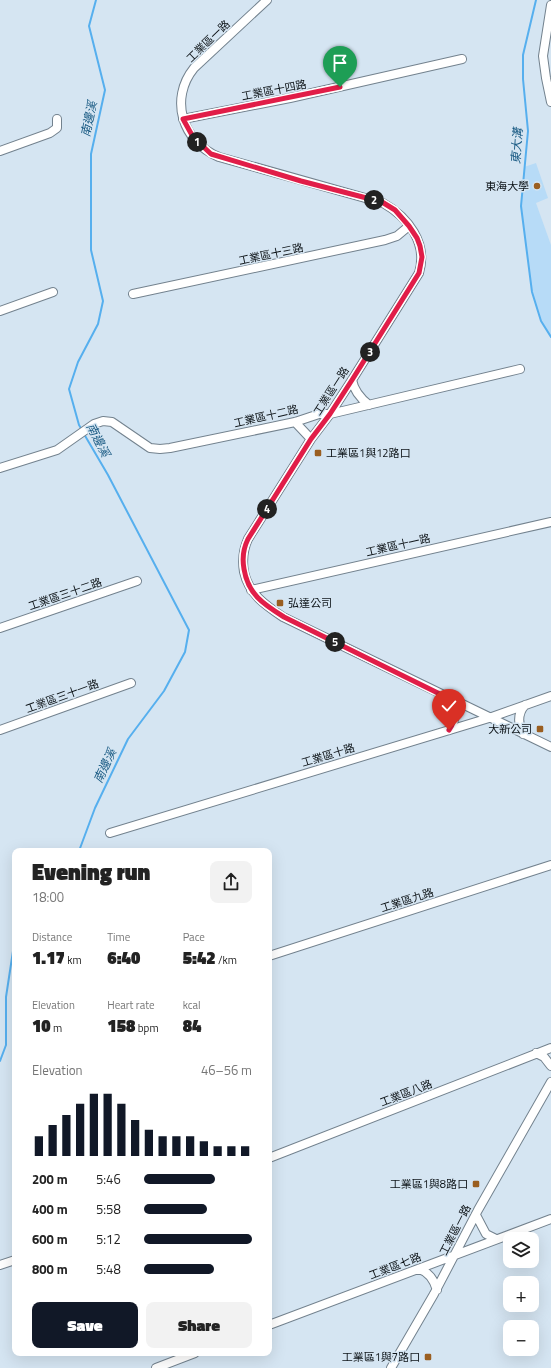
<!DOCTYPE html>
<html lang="en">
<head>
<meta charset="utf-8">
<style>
	body { margin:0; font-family:"Titillium Web","Noto Sans TC",sans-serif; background:#f2f2f2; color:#222; height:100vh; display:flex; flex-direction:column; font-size:15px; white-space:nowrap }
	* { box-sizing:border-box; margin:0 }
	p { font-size:13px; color:#767676 }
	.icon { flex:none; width:22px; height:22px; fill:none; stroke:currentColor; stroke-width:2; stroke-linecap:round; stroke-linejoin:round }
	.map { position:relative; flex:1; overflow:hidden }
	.panel { position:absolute; left:12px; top:848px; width:260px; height:508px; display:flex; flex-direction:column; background:#fff; border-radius:8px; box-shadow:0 4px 16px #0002 }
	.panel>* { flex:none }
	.controls { position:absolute; left:503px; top:1232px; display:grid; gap:8px }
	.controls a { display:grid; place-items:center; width:36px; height:36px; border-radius:8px; background:#fff; box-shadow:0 4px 16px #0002; font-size:20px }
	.pin { position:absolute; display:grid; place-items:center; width:34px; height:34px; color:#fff; margin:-41px -17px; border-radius:50% 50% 50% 0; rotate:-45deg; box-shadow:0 0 4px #0007 }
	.pin .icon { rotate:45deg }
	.km { position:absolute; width:20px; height:20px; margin:-10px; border-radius:50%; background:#222; color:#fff; font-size:11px; line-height:20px; text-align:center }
	.round { display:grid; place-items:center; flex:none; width:42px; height:42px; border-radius:8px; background:#f2f2f2 }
	.head { display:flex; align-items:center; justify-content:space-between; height:68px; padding:0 20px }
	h1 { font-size:22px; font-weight:800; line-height:30px }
	.stats { display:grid; grid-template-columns:repeat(3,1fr); gap:6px; height:68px; padding:4px 20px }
	.stats div { display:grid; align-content:center }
	.stats b { font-size:17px; font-weight:800 }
	.stats small { font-size:11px; font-weight:400 }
	.stats p { font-size:11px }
	.chart { height:112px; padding:8px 20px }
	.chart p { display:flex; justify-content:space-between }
	.chart svg { width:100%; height:72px; margin-top:4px; stroke:#111827; stroke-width:6 }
	.action { display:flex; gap:8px; margin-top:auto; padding:8px 20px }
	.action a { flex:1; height:46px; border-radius:8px; background:#111827; color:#fff; font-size:16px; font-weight:800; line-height:46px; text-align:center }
	.action a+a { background:#f2f2f2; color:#222 }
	ul { padding:0 20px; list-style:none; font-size:13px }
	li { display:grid; grid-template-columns:64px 48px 1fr; align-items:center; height:30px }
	li i { height:10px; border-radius:5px; background:#111827 }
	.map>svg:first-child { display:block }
</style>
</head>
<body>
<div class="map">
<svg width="551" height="1368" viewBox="0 0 551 1368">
	<rect width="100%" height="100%" fill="#d5e5f2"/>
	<path fill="#b7dbf7" d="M536,163L548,198L536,203L551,245V337L541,321L532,292L521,206L524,167Z"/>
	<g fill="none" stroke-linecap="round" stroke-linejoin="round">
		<path stroke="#56afee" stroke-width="2" d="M536,0L523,55V79L528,131L521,206L532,292L541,321L551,337
			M82,430L79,425L69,389L78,362L98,324L103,301L91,250V154L105,90L89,26L96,0
			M79,851L95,808L128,739L164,691L185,652L189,630L108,475L84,434
			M0,1061L6,1045V997L15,938"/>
		<g stroke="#73828e" stroke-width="10">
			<path id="minor" d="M267,0L194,68C169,99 182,142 219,157L383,203C408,217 428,243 419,273L352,380L330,414L311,439L248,539C243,550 242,560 244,572C249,594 265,605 283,617L551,747
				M551,5L543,56L546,78L551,102
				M183,119L290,98L462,59
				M0,151L50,133L57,128V119
				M133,294L385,240L397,236L409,226
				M0,311L53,292
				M352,380C354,391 360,398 369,405
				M295,422L311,439
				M0,468L57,450L94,424L103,421L112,422L150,448L160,449L170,448L295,422L319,414H330L520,369
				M251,590L551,522
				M0,628L137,581
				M0,730L131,683
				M449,730C456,720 457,711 452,700
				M523,734C518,724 517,714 525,705
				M110,833L489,718L551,696
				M269,956L551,865
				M536,1053L544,1057L551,1066
				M269,1158L551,1048
				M476,1215L486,1234L496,1239
				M0,1265L15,1260
				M419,1269C429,1272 434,1280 437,1290
				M269,1325L551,1219
				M156,1368L195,1353
				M391,1368L434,1294L478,1210L551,1082"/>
		</g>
		<use href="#minor" stroke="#fff" stroke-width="8"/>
	</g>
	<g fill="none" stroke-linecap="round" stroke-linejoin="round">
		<g stroke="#fff" stroke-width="8">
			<path id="route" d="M340,87L183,119L193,137L211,154L301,181L382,202L395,210L409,226L417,238L420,246L422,257L419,273L352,380L330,414L311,439L248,539C243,549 242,558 244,569C248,594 263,604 284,617L452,700C457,711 456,720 449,730"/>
		</g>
		<use href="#route" stroke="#e11d48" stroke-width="5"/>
	</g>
	<g fill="#9a5e20" stroke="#d5e5f2" stroke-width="1.5">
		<circle cx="537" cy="186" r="4"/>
		<rect x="314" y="449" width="8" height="8" rx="2"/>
		<rect x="276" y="599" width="8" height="8" rx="2"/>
		<rect x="536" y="725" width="8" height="8" rx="2"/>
		<rect x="472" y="1180" width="8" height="8" rx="2"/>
		<rect x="424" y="1353" width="8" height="8" rx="2"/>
	</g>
	<g text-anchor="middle" stroke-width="3" stroke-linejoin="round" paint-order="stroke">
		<g font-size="11" fill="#0c1216" stroke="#d5e5f2">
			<text transform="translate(208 41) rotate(-44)" y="4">工業區一路</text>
			<text transform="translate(274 90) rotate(-11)" y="4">工業區十四路</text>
			<text transform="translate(271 254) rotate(-12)" y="4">工業區十三路</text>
			<text transform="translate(331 391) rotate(-57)" y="4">工業區一路</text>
			<text transform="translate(266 416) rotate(-13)" y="4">工業區十二路</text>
			<text transform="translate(398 545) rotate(-13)" y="4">工業區十一路</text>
			<text transform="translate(65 594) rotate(-19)" y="4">工業區三十二路</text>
			<text transform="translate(62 696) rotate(-20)" y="4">工業區三十一路</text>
			<text transform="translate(328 755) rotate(-17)" y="4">工業區十路</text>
			<text transform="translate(407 900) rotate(-18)" y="4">工業區九路</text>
			<text transform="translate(406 1093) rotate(-21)" y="4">工業區八路</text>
			<text transform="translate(455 1230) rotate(-63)" y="4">工業區一路</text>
			<text transform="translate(395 1266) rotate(-21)" y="4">工業區七路</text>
		</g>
		<g font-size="11" fill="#0c1216" stroke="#d5e5f2" text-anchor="end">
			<text x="529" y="190">東海大學</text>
			<text x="326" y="457" text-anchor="start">工業區1與12路口</text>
			<text x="288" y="607" text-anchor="start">弘達公司</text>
			<text x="532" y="733">大新公司</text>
			<text x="468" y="1188">工業區1與8路口</text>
			<text x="420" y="1361">工業區1與7路口</text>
		</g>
		<g font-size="12" font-style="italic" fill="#195a83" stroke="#d5e5f2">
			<text transform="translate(89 119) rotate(-78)" y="4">南邊溪</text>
			<text transform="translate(517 146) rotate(-86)" y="4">東大溝</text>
			<text transform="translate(98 440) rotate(63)" y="4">南邊溪</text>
			<text transform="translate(105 766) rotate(-65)" y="4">南邊溪</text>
		</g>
	</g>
</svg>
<div class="controls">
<a><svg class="icon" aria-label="layers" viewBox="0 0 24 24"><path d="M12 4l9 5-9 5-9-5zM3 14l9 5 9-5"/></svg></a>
<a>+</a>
<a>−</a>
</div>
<div class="pin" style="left:340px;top:87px;background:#1e9e55"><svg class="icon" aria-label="arrive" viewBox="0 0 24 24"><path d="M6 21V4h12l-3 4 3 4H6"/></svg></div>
<div class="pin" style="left:449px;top:730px;background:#d93025"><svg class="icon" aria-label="check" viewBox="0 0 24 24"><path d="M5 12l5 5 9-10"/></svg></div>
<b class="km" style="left:197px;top:142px">1</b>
<b class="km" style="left:374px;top:200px">2</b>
<b class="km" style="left:370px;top:352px">3</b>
<b class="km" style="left:267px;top:509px">4</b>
<b class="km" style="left:335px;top:642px">5</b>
<section class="panel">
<div class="head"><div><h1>Evening run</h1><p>18:00</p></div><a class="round"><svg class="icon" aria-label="share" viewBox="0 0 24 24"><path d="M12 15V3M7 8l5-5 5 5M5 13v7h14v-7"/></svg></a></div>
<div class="stats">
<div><p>Distance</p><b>1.17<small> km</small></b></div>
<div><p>Time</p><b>6:40</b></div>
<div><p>Pace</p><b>5:42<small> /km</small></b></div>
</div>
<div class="stats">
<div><p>Elevation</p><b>10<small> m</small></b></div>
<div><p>Heart rate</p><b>158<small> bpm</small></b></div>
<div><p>kcal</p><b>84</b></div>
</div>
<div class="chart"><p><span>Elevation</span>46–56 m</p>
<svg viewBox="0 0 160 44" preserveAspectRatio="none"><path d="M5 44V32M15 44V25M25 44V19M35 44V12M45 44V6M55 44V6M65 44V12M75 44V22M85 44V28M95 44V32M105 44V32M115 44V32M125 44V35M135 44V38M145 44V38M155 44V38"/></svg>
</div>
<ul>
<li><b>200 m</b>5:46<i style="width:66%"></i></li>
<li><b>400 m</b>5:58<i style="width:58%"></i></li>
<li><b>600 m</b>5:12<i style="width:100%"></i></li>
<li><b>800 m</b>5:48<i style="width:65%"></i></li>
</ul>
<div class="action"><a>Save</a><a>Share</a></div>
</section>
</div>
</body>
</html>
